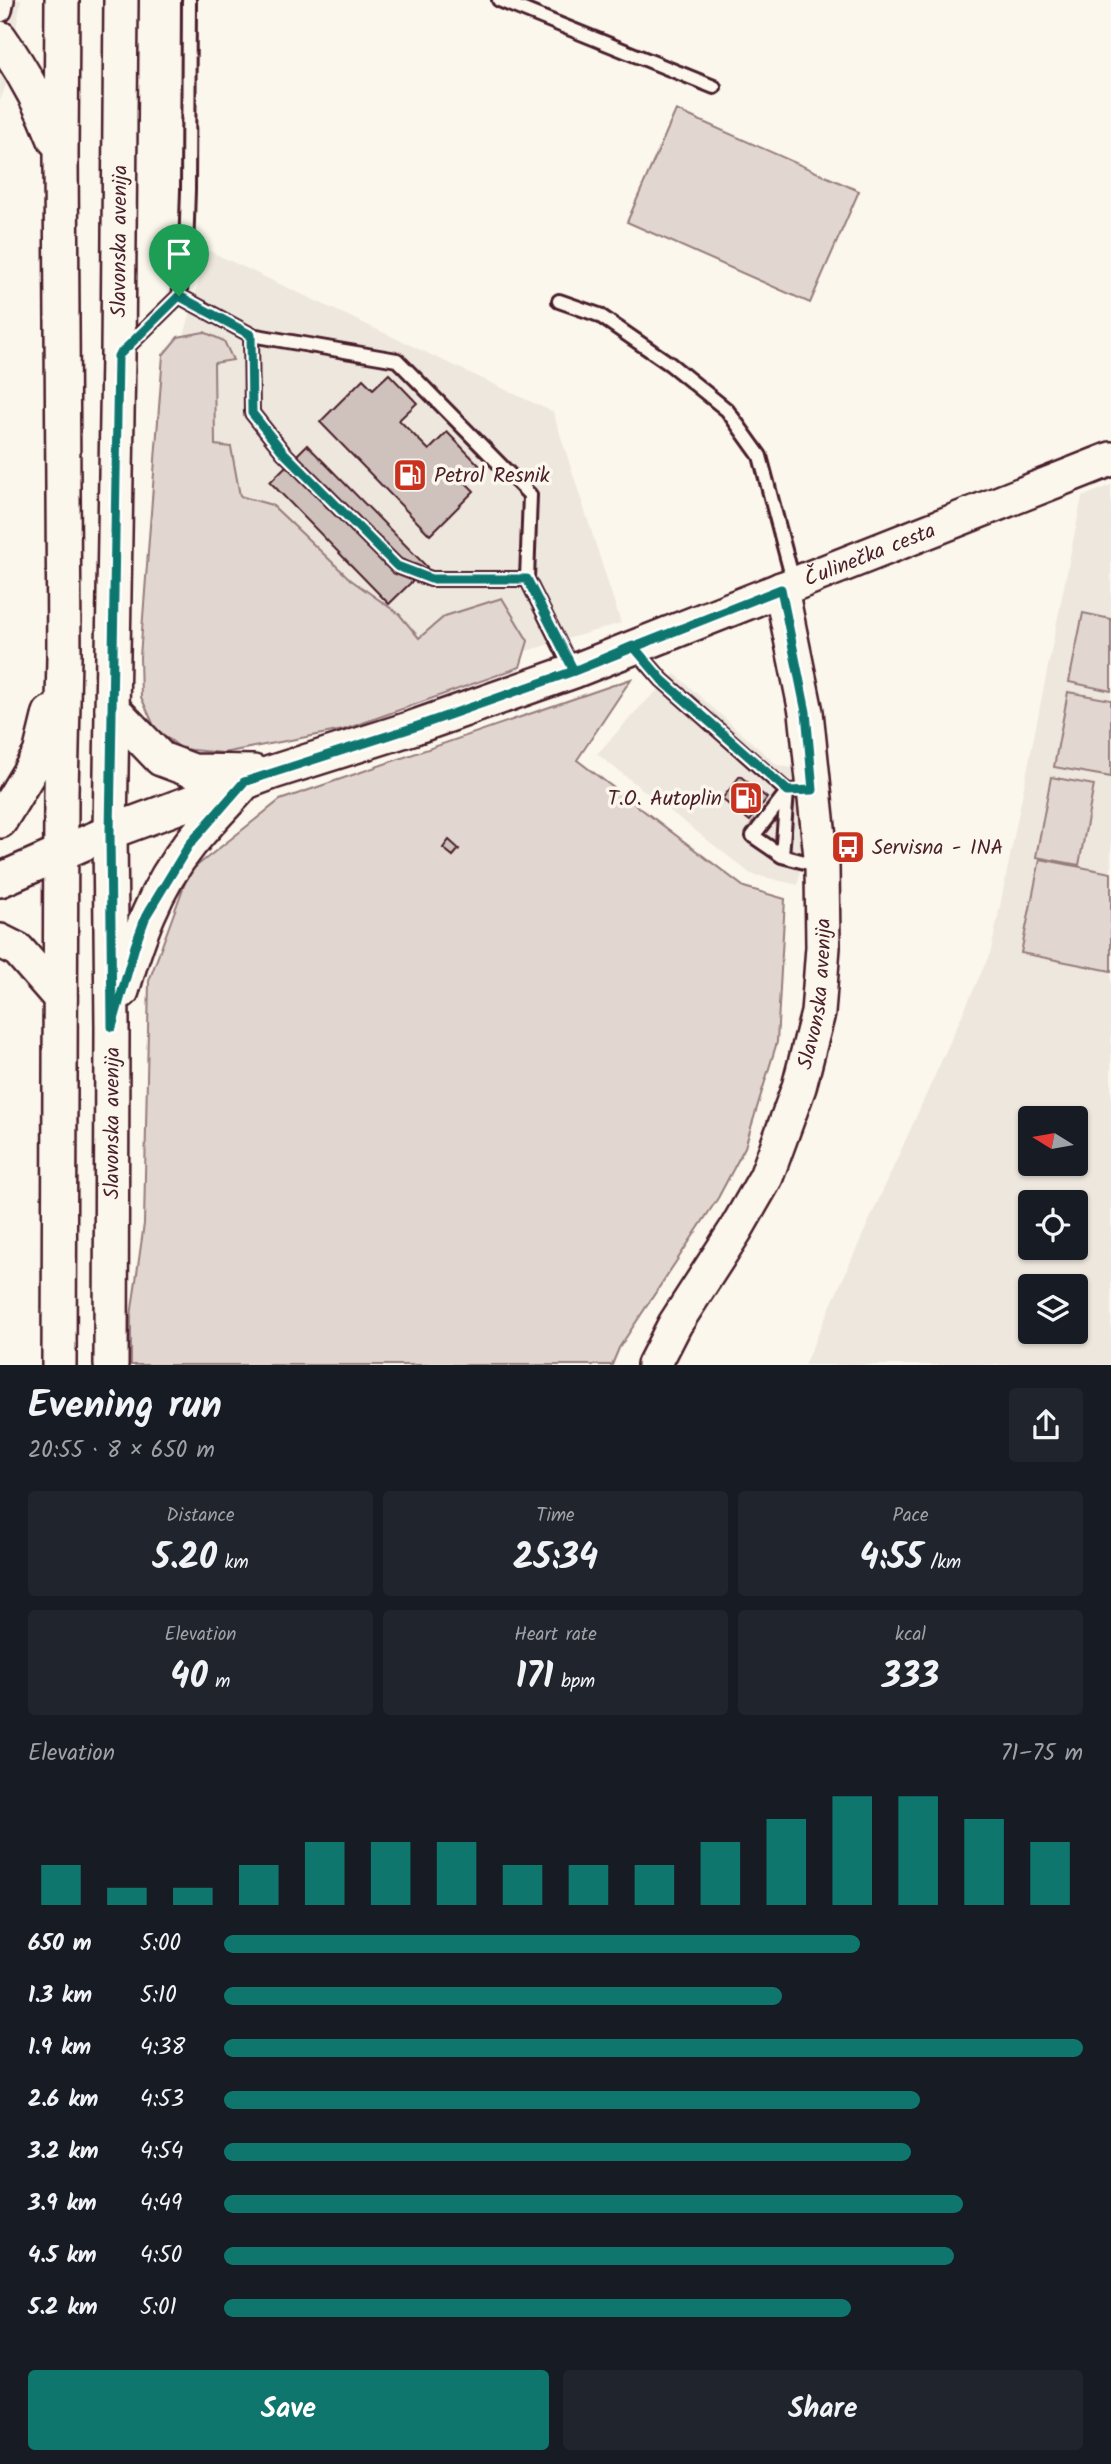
<!DOCTYPE html>
<html lang="en">
<head>
<meta charset="utf-8">
<style>
	body { margin:0; font-family:Kalam,sans-serif; background:#20242c; color:#f1f3f6; height:100vh; display:flex; flex-direction:column; font-size:26px; white-space:nowrap }
	* { box-sizing:border-box; margin:0 }
	p { font-size:23px; color:#9ea1a6 }
	.icon { flex:none; width:38px; height:38px; fill:none; stroke:currentColor; stroke-width:2; stroke-linecap:round; stroke-linejoin:round }
	.map { position:relative; height:1365px; overflow:hidden }
	.details { display:flex; flex-direction:column; background:#171b24; flex:1 }
	.details>* { flex:none }
	.needle { width:46px; rotate:281deg }
	.fabs { position:absolute; left:1018px; top:1106px; display:grid; gap:14px }
	.fabs a { display:grid; place-items:center; width:70px; height:70px; border-radius:7px; background:#171b24; box-shadow:0 2px 5px #0004; font-size:35px }
	.pin { position:absolute; display:grid; place-items:center; width:60px; height:60px; color:#fff; margin:-72px -30px; border-radius:50% 50% 50% 0; rotate:-45deg; box-shadow:0 0 7px #0007 }
	.pin .icon { rotate:45deg }
	.round { display:grid; place-items:center; flex:none; width:74px; height:74px; border-radius:7px; background:#20242c }
	.head { display:flex; align-items:center; justify-content:space-between; height:119px; padding:0 28px }
	h1 { font-size:38px; font-weight:700; line-height:52px }
	.figures { display:grid; grid-template-columns:repeat(3,1fr); gap:10px; height:119px; padding:7px 28px }
	.figures div { display:grid; align-content:center; border-radius:7px; background:#20242c; text-align:center }
	.figures b { font-size:35px; font-weight:700 }
	.figures small { font-size:19px; font-weight:400 }
	.figures p { font-size:19px }
	.chart { height:196px; padding:14px 28px }
	.chart p { display:flex; justify-content:space-between }
	.chart svg { width:100%; height:126px; margin-top:7px; stroke:#0f766e; stroke-width:6 }
	.primary-button { display:flex; gap:14px; margin-top:auto; padding:14px 28px }
	.primary-button a { flex:1; height:80px; border-radius:7px; background:#0f766e; color:#fff; font-size:28px; font-weight:700; line-height:80px; text-align:center }
	.primary-button a+a { background:#20242c; color:#f1f3f6 }
	ul { padding:0 28px; list-style:none; font-size:23px }
	li { display:grid; grid-template-columns:112px 84px 1fr; align-items:center; height:52px }
	li i { height:18px; border-radius:9px; background:#0f766e }
	.map>svg:first-child { display:block }
</style>
</head>
<body>
<div class="map">
<svg width="1111" height="1365" viewBox="0 0 1111 1365">
	<rect width="100%" height="100%" fill="#fbf7ec"/>
	<filter id="ink" filterUnits="userSpaceOnUse"><feTurbulence type="fractalNoise" baseFrequency=".0143" numOctaves="2"/><feDisplacementMap in="SourceGraphic" scale="14" xChannelSelector="R" yChannelSelector="G"/><feConvolveMatrix kernelMatrix="1 2 1 2 8 2 1 2 1" color-interpolation-filters="sRGB"/></filter>
	<g filter="url(#ink)">
		<path fill="#eee7de" fill-rule="evenodd" d="M0,0H21L7,82L0,101Z
			M207,250L553,412L621,623L233,738L181,348Z
			M1111,485V1365H804L991,951L1082,497ZM1031,1118H1076V1164H1031ZM1031,1202H1076V1248H1031ZM1031,1286H1076V1332H1031Z
			M675,674L777,765L796,769L802,853L798,885L751,874L597,754L640,707Z"/>
		<path fill="#e2d7d0" stroke="#967b7e" stroke-width="2" d="M676,110L859,191L810,303L627,222Z
			M204,332L224,341L233,360L214,363L215,445L231,447L240,496L272,505L351,580L399,614L419,638L445,616L502,598L528,641L520,667L343,730L223,753L182,749L155,728L141,697L140,657L163,355L178,337Z
			M1083,613L1111,619V691L1069,682Z
			M631,679L577,760L744,887L785,899L777,1042L745,1147L718,1198L619,1348L612,1365H131V1316L144,1224L149,981L189,872L280,800Z
			M1068,692L1111,700V777L1054,767Z
			M1051,777L1094,785L1079,865L1036,857Z
			M1040,859L1111,873V971L1021,953Z"/>
		<path fill="#cfc2bc" stroke="#4a1f2b" stroke-width="2" d="M389,374L417,403L399,420L429,450L447,432L479,465L463,480L474,491L430,535L320,422L363,379L373,389Z
			M307,445L427,567L389,604L270,482Z
			M740,776L767,798L750,821L722,799Z
			M449,840L459,849L453,856L443,848Z"/>
		<g fill="none" stroke-linecap="round" stroke-linejoin="round">
			<g stroke="#4a1f2b" stroke-width="18">
				<path id="lane" d="M499,0L714,87
					M179,296L251,335L397,360L530,495L527,579L573,671
					M559,301L599,315L670,364L727,410L760,456L794,584
					M251,335L252,413L283,452L397,566L431,579H527
					M123,351L179,296L186,251L188,190L189,0
					M635,649L662,680L787,791L813,790
					M787,791L782,856L820,866
					M782,856L753,836L787,792"/>
			</g>
			<g stroke="#4a1f2b" stroke-width="28">
				<path id="street" d="M0,10L2,0"/>
			</g>
			<g stroke="#4a1f2b" stroke-width="38">
				<g id="secondary">
					<path d="M0,38C23,71 41,103 55,140"/>
					<path d="M112,708L161,759L193,771L253,772"/>
					<path d="M0,821L40,754L50,713"/>
					<path id="s1" d="M0,880L110,832L273,772L412,728L574,671L1111,459"/>
					<path d="M0,941L18,950L60,998"/>
					<path d="M122,991C137,939 155,887 190,844C206,824 224,806 241,787"/>
					<path d="M59,1365L61,793L64,657L61,155L62,0"/>
					<path id="s2" d="M111,1365L112,1027L110,832L118,356L121,0"/>
					<path id="s3" d="M654,1365L675,1324L735,1231L766,1177L799,1087L818,1013L823,947L822,866L806,712L781,589"/>
				</g>
			</g>
			<use href="#lane" stroke="#fbf7ec" stroke-width="12"/>
			<use href="#street" stroke="#fbf7ec" stroke-width="23"/>
			<use href="#secondary" stroke="#fbf7ec" stroke-width="33"/>
		</g>
	</g>
	<g fill="none" stroke-linecap="round" stroke-linejoin="round" filter="url(#ink)">
		<g stroke="#fff" stroke-width="14">
			<path id="route" d="M179,296L118,356L110,832L112,1027L135,946L146,916L189,845L244,782L412,728L574,671L781,589L806,712L813,790L788,791L662,680L633,646L574,671L527,579H431L397,566L283,452L252,413L251,335L179,296"/>
		</g>
		<use href="#route" stroke="#0f766e" stroke-width="9"/>
	</g>
	<defs>
		<g id="fuel-square" transform="scale(1.75)"><rect x="-9" y="-9" width="18" height="18" rx="4" fill="#c8321e" stroke="#fbf7ec"/><path d="M-5.5-6h7V0h2V4h1.3V-2.5L3-4.5l.8-.8L6-3V5H2.5V1h-1V6h-7ZM-4.2-4.7v3.2H.2V-4.7Z" fill="#fff"/></g>
		<g id="bus-square" transform="scale(1.75)"><rect x="-9" y="-9" width="18" height="18" rx="4" fill="#c8321e" stroke="#fbf7ec"/><path d="M-5-6H5V4H4V6H2V4H-2V6H-4V4H-5ZM-3.5-4V0h7V-4ZM-3.5 1.2v1.5H-2V1.2ZM2 1.2v1.5H3.5V1.2Z" fill="#fff"/></g>
	</defs>
	<g fill-rule="evenodd">
		<use href="#fuel-square" x="410" y="475"/>
		<use href="#fuel-square" x="746" y="798"/>
		<use href="#bus-square" x="848" y="847"/>
	</g>
	<g text-anchor="middle" stroke-width="7" stroke-linejoin="round" paint-order="stroke">
		<g font-size="21" fill="#4a1f2b" stroke="#fbf7ec">
			<text dy="7" stroke="none"><textPath href="#s2" startOffset="1124">Slavonska avenija</textPath></text>
			<text dy="7" stroke="none"><textPath href="#s1" startOffset="929">Čulinečka cesta</textPath></text>
			<text dy="7" stroke="none"><textPath href="#s3" startOffset="410">Slavonska avenija</textPath></text>
			<text dy="7" stroke="none"><textPath href="#s2" startOffset="242">Slavonska avenija</textPath></text>
		</g>
		<g font-size="21" fill="#4a1f2b" stroke="#fbf7ec" text-anchor="start">
			<text x="434" y="482">Petrol Resnik</text>
			<text x="722" y="805" text-anchor="end">T.O. Autoplin</text>
			<text x="872" y="854">Servisna - INA</text>
		</g>
	</g>
</svg>
<div class="fabs">
<a><svg class="needle" viewBox="-14 -14 28 28"><path d="M0-13l5 13h-10z" fill="#e53935"/><path d="M0 13l5-13h-10z" fill="#9ea1a6"/></svg></a>
<a><svg class="icon" aria-label="locate" viewBox="0 0 24 24"><circle cx="12" cy="12" r="6"/><path d="M12 2v4M12 18v4M2 12h4M18 12h4"/></svg></a>
<a><svg class="icon" aria-label="layers" viewBox="0 0 24 24"><path d="M12 4l9 5-9 5-9-5zM3 14l9 5 9-5"/></svg></a>
</div>
<div class="pin" style="left:179px;top:296px;background:#1e9e55"><svg class="icon" aria-label="arrive" viewBox="0 0 24 24"><path d="M6 21V4h12l-3 4 3 4H6"/></svg></div>
</div>
<section class="details">
<div class="head"><div><h1>Evening run</h1><p>20:55 · 8 × 650 m</p></div><a class="round"><svg class="icon" aria-label="share" viewBox="0 0 24 24"><path d="M12 15V3M7 8l5-5 5 5M5 13v7h14v-7"/></svg></a></div>
<div class="figures">
<div><p>Distance</p><b>5.20<small> km</small></b></div>
<div><p>Time</p><b>25:34</b></div>
<div><p>Pace</p><b>4:55<small> /km</small></b></div>
</div>
<div class="figures">
<div><p>Elevation</p><b>40<small> m</small></b></div>
<div><p>Heart rate</p><b>171<small> bpm</small></b></div>
<div><p>kcal</p><b>333</b></div>
</div>
<div class="chart"><p><span>Elevation</span>71–75 m</p>
<svg viewBox="0 0 160 44" preserveAspectRatio="none"><path d="M5 44V30M15 44V38M25 44V38M35 44V30M45 44V22M55 44V22M65 44V22M75 44V30M85 44V30M95 44V30M105 44V22M115 44V14M125 44V6M135 44V6M145 44V14M155 44V22"/></svg>
</div>
<ul>
<li><b>650 m</b>5:00<i style="width:74%"></i></li>
<li><b>1.3 km</b>5:10<i style="width:65%"></i></li>
<li><b>1.9 km</b>4:38<i style="width:100%"></i></li>
<li><b>2.6 km</b>4:53<i style="width:81%"></i></li>
<li><b>3.2 km</b>4:54<i style="width:80%"></i></li>
<li><b>3.9 km</b>4:49<i style="width:86%"></i></li>
<li><b>4.5 km</b>4:50<i style="width:85%"></i></li>
<li><b>5.2 km</b>5:01<i style="width:73%"></i></li>
</ul>
<div class="primary-button"><a>Save</a><a>Share</a></div>
</section>
</body>
</html>
